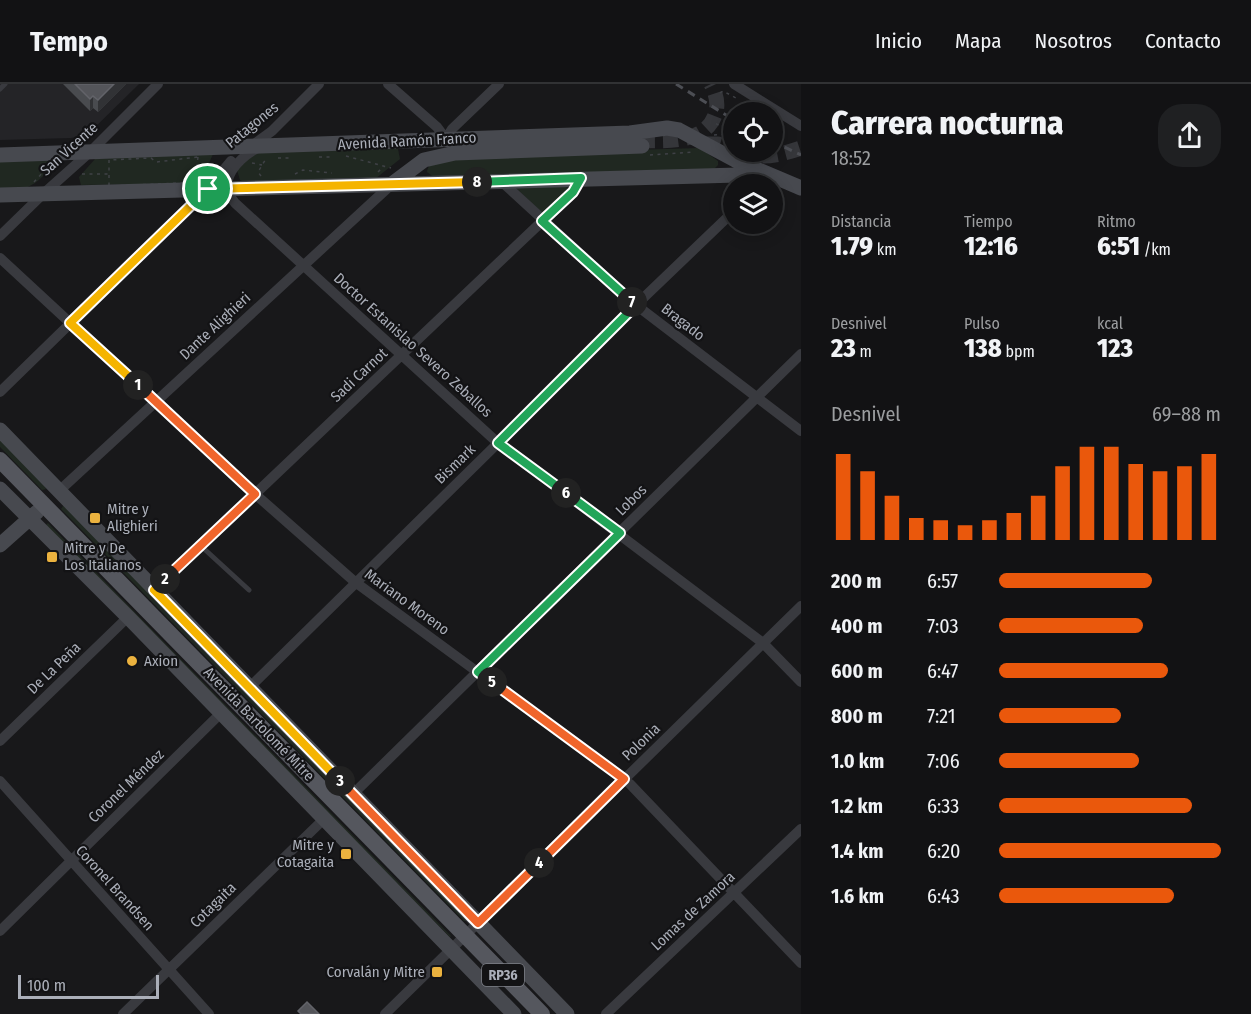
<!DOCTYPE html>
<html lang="es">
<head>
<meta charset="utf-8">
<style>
	body { margin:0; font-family:"Fira Sans Condensed",sans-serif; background:#1f2022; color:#f1f3f6; height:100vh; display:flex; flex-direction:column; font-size:22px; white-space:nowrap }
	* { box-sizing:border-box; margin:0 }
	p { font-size:20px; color:#9c9ea0 }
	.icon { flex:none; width:33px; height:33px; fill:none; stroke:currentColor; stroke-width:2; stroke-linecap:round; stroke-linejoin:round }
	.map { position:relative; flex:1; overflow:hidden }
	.details { display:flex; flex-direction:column; background:#121214; width:450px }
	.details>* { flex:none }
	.fabs { position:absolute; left:723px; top:18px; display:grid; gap:12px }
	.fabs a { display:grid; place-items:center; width:60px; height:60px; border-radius:50%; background:#121214; box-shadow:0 3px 15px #0003,0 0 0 2px #313234; font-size:30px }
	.scale { position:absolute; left:18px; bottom:15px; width:141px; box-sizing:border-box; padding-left:6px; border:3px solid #abafb9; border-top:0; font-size:16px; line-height:21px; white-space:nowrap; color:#abafb9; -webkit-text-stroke:4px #131315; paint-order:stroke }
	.pin { position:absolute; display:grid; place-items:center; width:51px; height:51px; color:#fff; margin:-26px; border:3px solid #fff; border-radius:50%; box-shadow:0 2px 6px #0007 }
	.km { position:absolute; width:30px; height:30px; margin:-15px; border-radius:50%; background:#222; color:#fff; font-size:16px; line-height:30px; text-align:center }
	.round { display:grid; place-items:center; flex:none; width:63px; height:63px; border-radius:24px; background:#1f2022 }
	.summary { display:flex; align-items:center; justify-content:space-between; height:102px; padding:0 30px }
	h1 { font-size:33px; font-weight:800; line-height:45px }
	.figures { display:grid; grid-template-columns:repeat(3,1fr); gap:9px; height:102px; padding:6px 30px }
	.figures div { display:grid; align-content:center }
	.figures b { font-size:26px; font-weight:800 }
	.figures small { font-size:16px; font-weight:400 }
	.figures p { font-size:16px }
	.chart { height:168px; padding:12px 30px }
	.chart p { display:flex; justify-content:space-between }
	.chart svg { width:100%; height:108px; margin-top:6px; stroke:#ea580c; stroke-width:6 }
	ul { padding:0 30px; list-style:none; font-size:20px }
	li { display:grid; grid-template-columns:96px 72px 1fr; align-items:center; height:45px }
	li i { height:15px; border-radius:8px; background:#ea580c }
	header { display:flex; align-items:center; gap:36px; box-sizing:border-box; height:84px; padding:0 30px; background:#121214; border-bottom:2px solid #313234 }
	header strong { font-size:28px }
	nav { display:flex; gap:33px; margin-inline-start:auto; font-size:21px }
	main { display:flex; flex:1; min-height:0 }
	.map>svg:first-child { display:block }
</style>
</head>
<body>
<header>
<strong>Tempo</strong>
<nav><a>Inicio</a><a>Mapa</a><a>Nosotros</a><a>Contacto</a></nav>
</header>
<main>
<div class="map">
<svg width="801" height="930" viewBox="0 0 801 930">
	<rect width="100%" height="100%" fill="#18181a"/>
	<path fill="#242427" d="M0,0H139L87,51L71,54L0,56Z"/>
	<path fill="#202821" d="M394,63L398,65L400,75L375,95L244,98L240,96L237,86L239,81L258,69Z
		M700,64L718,77V81L714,85L435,94L427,88C428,76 446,75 456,71Z
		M214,68L200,99L81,101L79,93L95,75Z
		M0,73L52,76C52,84 48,87 42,93C28,107 19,105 0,105Z
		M564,102L567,104V108L544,131L516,104Z
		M0,355L45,402L46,405L42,406L0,363Z
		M63,422L66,423L467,837H464L61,425Z
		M48,439L451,852L450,853L45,442Z"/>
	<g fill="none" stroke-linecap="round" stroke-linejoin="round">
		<path stroke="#35363a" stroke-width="15" stroke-dasharray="15 8" stroke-linecap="butt" d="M640,57C665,56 704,61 715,31C719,20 716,10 711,0
			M705,60H718L734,65
			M740,68C762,76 780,71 801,64"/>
		<path stroke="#3f4146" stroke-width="1.5" stroke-dasharray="3 4.5" stroke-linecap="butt" d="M720,9L723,7L736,14
			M714,51L729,50V47L715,39
			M650,71L693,68
			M346,72L391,84
			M198,73L197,81L182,99L109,102V76L151,74L156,78Z
			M319,73H330
			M278,74H291
			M252,79L262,81
			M378,88L384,82
			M82,90H110
			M295,90L303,86L332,89
			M261,92L258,88L267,73
			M34,98L46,85L42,83"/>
		<path stroke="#393a3f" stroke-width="5" d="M0,5L5,0
			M201,462L249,506"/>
		<path stroke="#393a3f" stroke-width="10" d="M388,0L437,43L446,55L452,45L499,0
			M734,0L801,42
			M253,61L272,47L319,0
			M259,63C239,74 215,96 235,119L498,359L763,559L801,598
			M501,97L636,221L801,347
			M0,152L43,110L90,68L158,0
			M0,174L255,410L355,498L630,700L801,879
			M0,308L208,105L231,77
			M59,407L392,100
			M154,506L573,108L581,94
			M250,603L498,359L636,221L734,127
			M0,657L128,533
			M0,697L209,930
			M353,710L801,270
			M0,847L221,629
			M123,930L325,734
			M385,930L801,522
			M606,930L801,745"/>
		<path stroke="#47494f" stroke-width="15" d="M0,71L630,49L667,44L679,46L735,76L801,104
			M392,100L424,76L455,69L642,62
			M0,111L738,91L763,98
			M0,346L567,930
			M0,405L128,533L514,930
			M0,461L37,428"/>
		<path stroke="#55575e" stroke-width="16" d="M0,376L542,930"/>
		<path stroke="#4c4e54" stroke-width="3" stroke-dasharray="8 6" stroke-linecap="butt" d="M676,0L734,36
			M772,57L801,71"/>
	</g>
	<path fill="#494b4f" d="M63,0H126L98,28L93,24L90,27Z"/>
	<path fill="#313235" d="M114,0H126L98,28V16Z
		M93,12V24L90,27V15Z"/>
	<path fill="#54555a" stroke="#626369" stroke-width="1.5" d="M75,0H114L98,16L93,12L90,15Z
		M307,918L319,930H301L298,927Z"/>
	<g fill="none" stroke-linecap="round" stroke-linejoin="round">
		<g stroke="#fff" stroke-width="12">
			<path id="split-1" d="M138,301L70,239L208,105"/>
		</g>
		<g stroke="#fff" stroke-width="12">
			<path id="split-2" d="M138,301L255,410L165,495"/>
		</g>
		<g stroke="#fff" stroke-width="12">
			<path id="split-3" d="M165,495L154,506L340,697"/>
		</g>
		<g stroke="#fff" stroke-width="12">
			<path id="split-4" d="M340,697L478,839L539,779"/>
		</g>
		<g stroke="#fff" stroke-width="12">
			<path id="split-5" d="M492,598L624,695L539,779"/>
		</g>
		<g stroke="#fff" stroke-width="12">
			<path id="split-6" d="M492,598L478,588L620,449L566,409"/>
		</g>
		<g stroke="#fff" stroke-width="12">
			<path id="split-7" d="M566,409L498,359L636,221L632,218"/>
		</g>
		<g stroke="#fff" stroke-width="12">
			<path id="split-8" d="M477,98L581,94L573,108L542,137L632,218"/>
		</g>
		<g stroke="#fff" stroke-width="12">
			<path id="split-9" d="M208,105L477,98"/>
		</g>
		<use href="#split-1" stroke="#f5b400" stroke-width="8"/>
		<use href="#split-2" stroke="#f0652b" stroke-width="8"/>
		<use href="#split-3" stroke="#f5b400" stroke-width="8"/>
		<use href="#split-4" stroke="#f0652b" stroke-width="8"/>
		<use href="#split-5" stroke="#f0652b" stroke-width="8"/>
		<use href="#split-6" stroke="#22a559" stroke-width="8"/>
		<use href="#split-7" stroke="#22a559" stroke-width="8"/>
		<use href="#split-8" stroke="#22a559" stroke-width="8"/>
		<use href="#split-9" stroke="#f5b400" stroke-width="8"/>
	</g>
	<g fill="#ebb23f" stroke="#131315" stroke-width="2">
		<rect x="89" y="428" width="12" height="12" rx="3"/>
		<rect x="46" y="467" width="12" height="12" rx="3"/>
		<circle cx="132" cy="577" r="6"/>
		<rect x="340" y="764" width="12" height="12" rx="3"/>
		<rect x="431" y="882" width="12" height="12" rx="3"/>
	</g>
	<g text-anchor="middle" stroke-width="4.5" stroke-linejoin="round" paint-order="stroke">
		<rect fill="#131315" stroke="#7d8088" stroke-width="1.5" x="482" y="880" width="42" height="22" rx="4.5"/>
		<g font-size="14" font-weight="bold" fill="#abafb9">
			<text x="503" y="896">RP36</text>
		</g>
		<g font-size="15" fill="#abafb9" stroke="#131315">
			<text transform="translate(252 41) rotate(-39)" y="5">Patagones</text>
			<text transform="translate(407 57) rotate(-3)" y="5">Avenida Ramón Franco</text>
			<text transform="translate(69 65) rotate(-42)" y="5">San Vicente</text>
			<text transform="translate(683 238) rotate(38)" y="5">Bragado</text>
			<text transform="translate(215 242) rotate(-43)" y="5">Dante Alighieri</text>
			<text transform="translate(413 261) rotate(42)" y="5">Doctor Estanislao Severo Zeballos</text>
			<text transform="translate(359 291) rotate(-43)" y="5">Sadi Carnot</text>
			<text transform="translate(455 380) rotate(-44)" y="5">Bismark</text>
			<text transform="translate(631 416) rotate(-45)" y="5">Lobos</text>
			<text transform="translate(407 518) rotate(36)" y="5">Mariano Moreno</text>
			<text transform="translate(54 584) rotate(-44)" y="5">De La Peña</text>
			<text transform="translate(259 640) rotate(46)" y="5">Avenida Bartolomé Mitre</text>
			<text transform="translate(641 658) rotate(-44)" y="5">Polonia</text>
			<text transform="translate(126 702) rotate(-44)" y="5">Coronel Méndez</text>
			<text transform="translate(115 804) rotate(48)" y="5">Coronel Brandsen</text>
			<text transform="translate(213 821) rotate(-44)" y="5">Cotagaita</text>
			<text transform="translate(693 827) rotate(-43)" y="5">Lomas de Zamora</text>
		</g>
		<g font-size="15" fill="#abafb9" stroke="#131315" text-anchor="start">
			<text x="107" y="430">Mitre y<tspan x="107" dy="17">Alighieri</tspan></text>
			<text x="64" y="469">Mitre y De<tspan x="64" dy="17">Los Italianos</tspan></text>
			<text x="144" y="582">Axion</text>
			<text x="334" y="766" text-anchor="end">Mitre y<tspan x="334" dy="17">Cotagaita</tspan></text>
			<text x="425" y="893" text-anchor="end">Corvalán y Mitre</text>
		</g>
	</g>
</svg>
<div class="fabs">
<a><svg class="icon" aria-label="locate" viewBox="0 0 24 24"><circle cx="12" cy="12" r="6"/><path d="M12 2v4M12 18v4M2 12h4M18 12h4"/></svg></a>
<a><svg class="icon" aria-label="layers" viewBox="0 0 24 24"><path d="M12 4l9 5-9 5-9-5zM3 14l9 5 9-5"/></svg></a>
</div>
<div class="scale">100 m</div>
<div class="pin" style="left:208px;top:105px;background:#1e9e55"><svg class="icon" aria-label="arrive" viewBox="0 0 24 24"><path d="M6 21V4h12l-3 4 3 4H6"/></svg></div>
<b class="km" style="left:138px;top:301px">1</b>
<b class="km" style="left:165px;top:495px">2</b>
<b class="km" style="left:340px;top:697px">3</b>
<b class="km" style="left:539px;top:779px">4</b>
<b class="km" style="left:492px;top:598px">5</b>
<b class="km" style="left:566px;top:409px">6</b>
<b class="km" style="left:632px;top:218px">7</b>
<b class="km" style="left:477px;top:98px">8</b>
</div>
<section class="details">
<div class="summary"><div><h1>Carrera nocturna</h1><p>18:52</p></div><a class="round"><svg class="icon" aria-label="share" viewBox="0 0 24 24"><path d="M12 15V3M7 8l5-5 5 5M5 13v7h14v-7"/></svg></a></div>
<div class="figures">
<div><p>Distancia</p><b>1.79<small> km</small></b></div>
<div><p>Tiempo</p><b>12:16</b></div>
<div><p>Ritmo</p><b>6:51<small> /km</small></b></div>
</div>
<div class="figures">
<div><p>Desnivel</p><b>23<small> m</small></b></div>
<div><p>Pulso</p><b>138<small> bpm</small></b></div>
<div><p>kcal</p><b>123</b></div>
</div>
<div class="chart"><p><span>Desnivel</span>69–88 m</p>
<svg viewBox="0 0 160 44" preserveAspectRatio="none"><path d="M5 44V9M15 44V16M25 44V26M35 44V35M45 44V36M55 44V38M65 44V36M75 44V33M85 44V26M95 44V14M105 44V6M115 44V6M125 44V13M135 44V16M145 44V14M155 44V9"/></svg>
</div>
<ul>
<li><b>200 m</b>6:57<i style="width:69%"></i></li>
<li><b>400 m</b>7:03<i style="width:65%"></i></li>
<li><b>600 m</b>6:47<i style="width:76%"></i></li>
<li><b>800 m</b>7:21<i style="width:55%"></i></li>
<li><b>1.0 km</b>7:06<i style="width:63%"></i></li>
<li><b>1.2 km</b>6:33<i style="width:87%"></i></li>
<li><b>1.4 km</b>6:20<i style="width:100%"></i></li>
<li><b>1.6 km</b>6:43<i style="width:79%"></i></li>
</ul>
</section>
</main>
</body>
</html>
